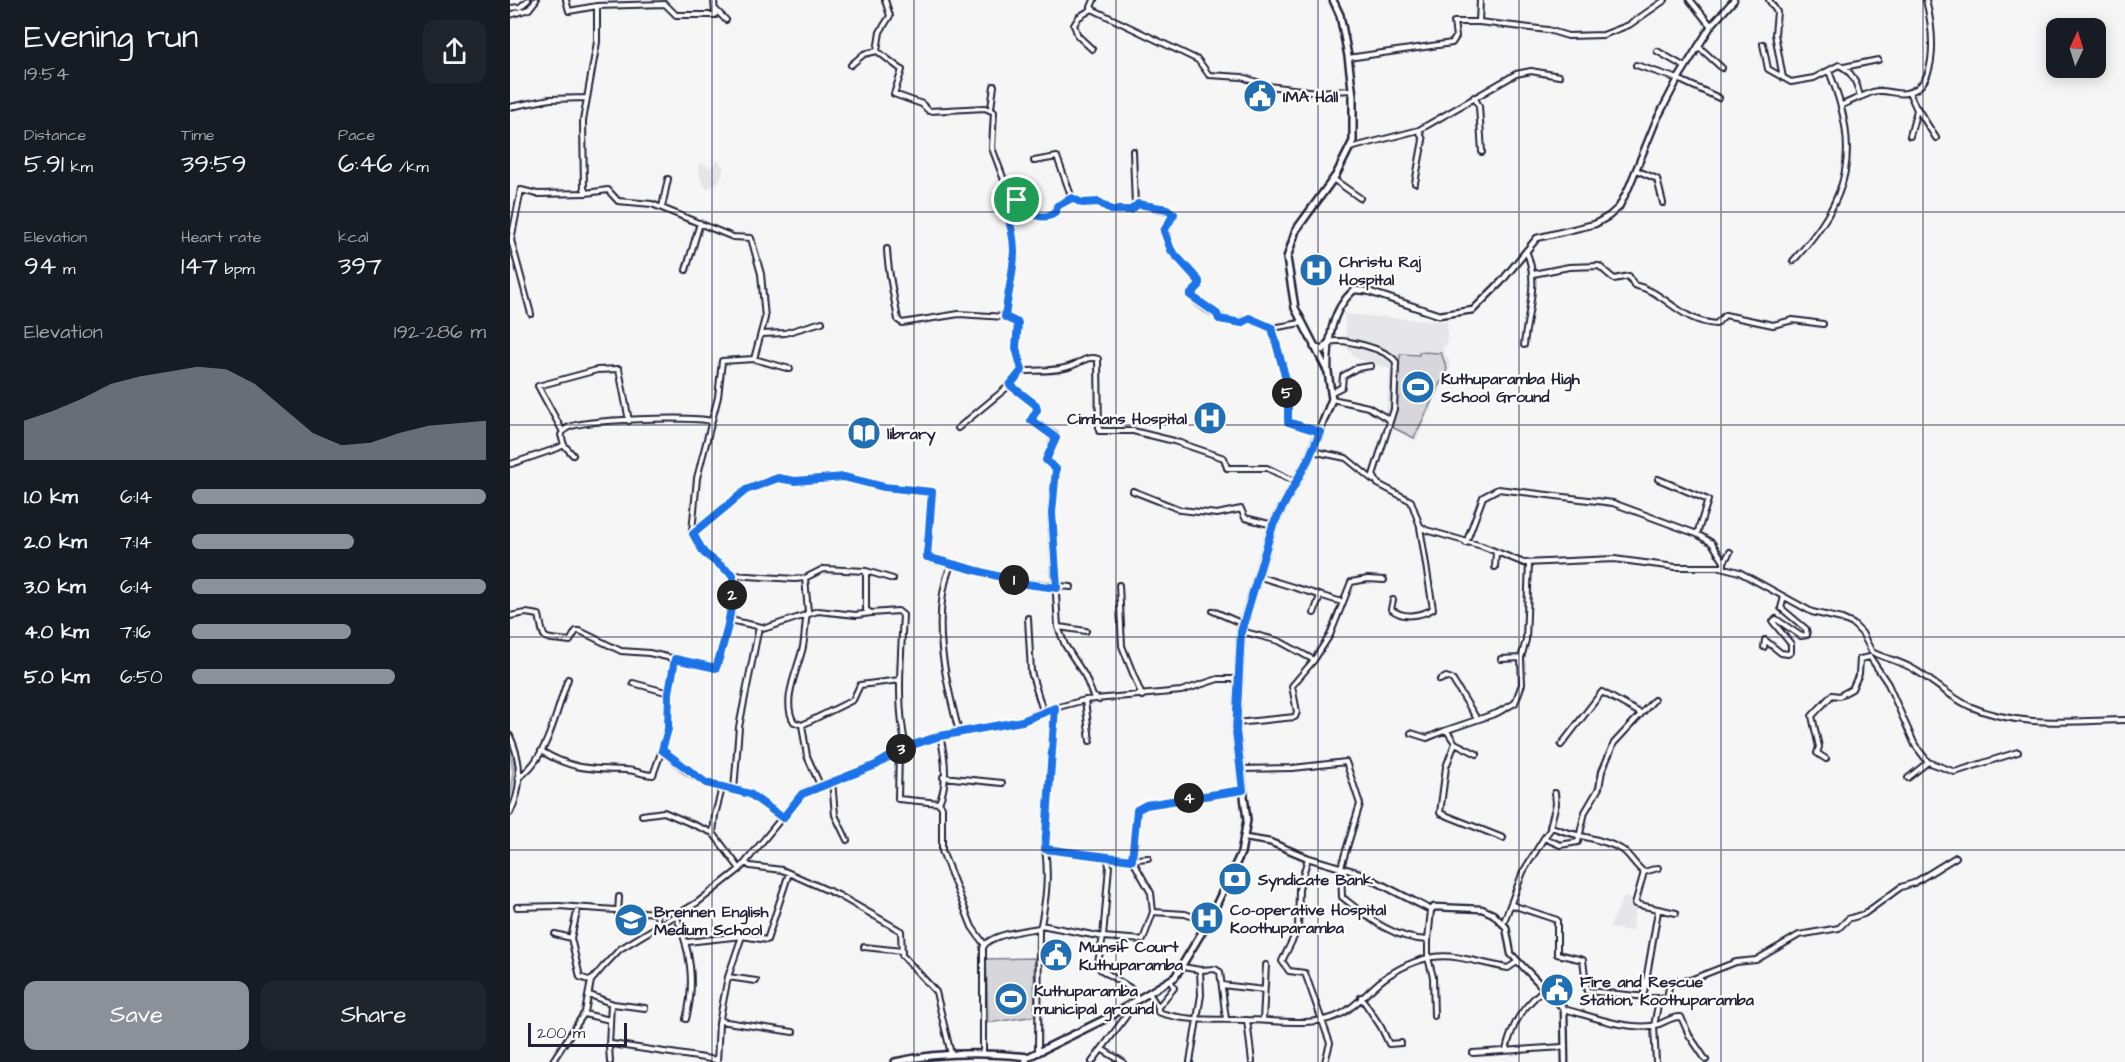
<!DOCTYPE html>
<html lang="en">
<head>
<meta charset="utf-8">
<style>
	body { margin:0; font-family:"Architects Daughter",sans-serif; background:#20242c; color:#f1f3f6; height:100vh; display:flex; flex-direction:column; font-size:22px; white-space:nowrap }
	* { box-sizing:border-box; margin:0 }
	p { font-size:20px; color:#9ea1a6 }
	.icon { flex:none; width:33px; height:33px; fill:none; stroke:currentColor; stroke-width:2; stroke-linecap:round; stroke-linejoin:round }
	.map { position:relative; flex:1; overflow:hidden }
	.sheet { display:flex; flex-direction:column; background:#171b24; width:510px }
	.sheet>* { flex:none }
	.needle { width:39px; rotate:4deg }
	.fabs { position:absolute; left:1536px; top:18px; display:grid; gap:12px }
	.fabs a { display:grid; place-items:center; width:60px; height:60px; border-radius:12px; background:#171b24; box-shadow:0 3px 15px #0003; font-size:30px }
	.scale { position:absolute; left:18px; bottom:15px; width:99px; box-sizing:border-box; padding-left:6px; border:3px solid #22223b; border-top:0; font-size:16px; line-height:21px; white-space:nowrap; color:#22223b; -webkit-text-stroke:4px #fff; paint-order:stroke }
	.pin { position:absolute; display:grid; place-items:center; width:51px; height:51px; color:#fff; margin:-26px; border:3px solid #fff; border-radius:50%; box-shadow:0 2px 6px #0007 }
	.km { position:absolute; width:30px; height:30px; margin:-15px; border-radius:50%; background:#222; color:#fff; font-size:16px; line-height:30px; text-align:center }
	.round { display:grid; place-items:center; flex:none; width:63px; height:63px; border-radius:12px; background:#20242c }
	.overview { display:flex; align-items:center; justify-content:space-between; height:102px; padding:0 24px }
	h1 { font-size:33px; font-weight:600; line-height:45px }
	.stats { display:grid; grid-template-columns:repeat(3,1fr); gap:9px; height:102px; padding:6px 24px }
	.stats div { display:grid; align-content:center }
	.stats b { font-size:26px; font-weight:600 }
	.stats small { font-size:16px; font-weight:400 }
	.stats p { font-size:16px }
	.chart { height:168px; padding:12px 24px }
	.chart p { display:flex; justify-content:space-between }
	.chart svg { width:100%; height:108px; margin-top:6px; fill:#8c9099; opacity:.7 }
	.button { display:flex; gap:12px; margin-top:auto; padding:12px 24px }
	.button a { flex:1; height:69px; border-radius:12px; background:#8c9099; color:#fff; font-size:24px; font-weight:600; line-height:69px; text-align:center }
	.button a+a { background:#20242c; color:#f1f3f6 }
	ul { padding:0 24px; list-style:none; font-size:20px }
	li { display:grid; grid-template-columns:96px 72px 1fr; align-items:center; height:45px }
	li i { height:15px; border-radius:8px; background:#8c9099 }
	main { display:flex; flex:1; min-height:0 }
	.map>svg:first-child { display:block }
</style>
</head>
<body>
<main>
<section class="sheet">
<div class="overview"><div><h1>Evening run</h1><p>19:54</p></div><a class="round"><svg class="icon" aria-label="share" viewBox="0 0 24 24"><path d="M12 15V3M7 8l5-5 5 5M5 13v7h14v-7"/></svg></a></div>
<div class="stats">
<div><p>Distance</p><b>5.91<small> km</small></b></div>
<div><p>Time</p><b>39:59</b></div>
<div><p>Pace</p><b>6:46<small> /km</small></b></div>
</div>
<div class="stats">
<div><p>Elevation</p><b>94<small> m</small></b></div>
<div><p>Heart rate</p><b>147<small> bpm</small></b></div>
<div><p>kcal</p><b>397</b></div>
</div>
<div class="chart"><p><span>Elevation</span>192–286 m</p>
<svg viewBox="0 0 160 44" preserveAspectRatio="none"><path d="M0 44V28L10 24L20 19L30 13L40 10L50 8L60 6L70 7L80 13L90 23L100 33L110 38L120 37L130 33L140 30L150 29L160 28V44z"/></svg>
</div>
<ul>
<li><b>1.0 km</b>6:14<i style="width:100%"></i></li>
<li><b>2.0 km</b>7:14<i style="width:55%"></i></li>
<li><b>3.0 km</b>6:14<i style="width:100%"></i></li>
<li><b>4.0 km</b>7:16<i style="width:54%"></i></li>
<li><b>5.0 km</b>6:50<i style="width:69%"></i></li>
</ul>
<div class="button"><a>Save</a><a>Share</a></div>
</section>
<div class="map">
<svg width="1615" height="1062" viewBox="0 0 1615 1062">
	<rect width="100%" height="100%" fill="#f6f6f7"/>
	<filter id="ink" filterUnits="userSpaceOnUse"><feTurbulence type="fractalNoise" baseFrequency=".0167" numOctaves="2"/><feDisplacementMap in="SourceGraphic" scale="12" xChannelSelector="R" yChannelSelector="G"/><feConvolveMatrix kernelMatrix="1 2 1 2 8 2 1 2 1" color-interpolation-filters="sRGB"/></filter>
	<g filter="url(#ink)">
		<path fill="#e6e6e9" d="M208,160L214,168L212,176L207,183L196,189L191,181L188,166L192,163L200,168Z
			M834,314L937,322V344L932,348L941,366L906,441L875,425L880,369L845,358L837,348Z
			M1114,897L1127,900L1122,931L1099,928Z"/>
		<path fill="#d7d7db" stroke="#7c7c8b" stroke-width="1.5" d="M909,352L931,353L937,369L904,438L880,426L887,405L890,354L909,355Z
			M524,958L525,1016L478,1023L476,959Z"/>
		<g fill="none" stroke-linecap="round" stroke-linejoin="round">
			<path stroke="#aeaeb7" stroke-width="4" d="M0,12L19,5L22,0
				M0,752L4,772L0,794"/>
			<g stroke="#22223b" stroke-width="8">
				<path id="minor" d="M56,0L59,11L87,6
					M204,0L205,15H166L155,4L87,6V42L73,121L74,188L76,193L98,190L108,201L142,204L223,237L241,238L251,274L255,318L244,359L212,361L208,397L187,478L182,532L194,553L223,575L285,579L295,578L313,569L356,571V610L361,613L388,611L393,615C391,659 386,704 396,747
					M375,0L380,16L370,32L367,51L392,70L384,94L412,104L419,111L475,108L484,112L482,148L497,188L507,199L501,202L496,211C512,254 500,274 495,317L508,323L506,348L512,371L500,385L526,405L527,410L521,420L545,435L536,460L546,469L541,513L548,627L555,645L575,676L583,696L589,700
					M584,0L581,7L584,10L688,60L699,75L732,77L758,86L807,92L842,90
					M1259,0L1267,12L1265,34L1273,78
					M0,8L10,7L18,0
					M206,10L216,20
					M0,15L19,9L26,0
					M969,22L1038,30L1058,36L1093,35L1119,25L1155,0
					M1253,44L1258,69L1281,82L1304,78L1329,65C1342,71 1347,83 1350,97C1356,95 1362,91 1368,91C1377,90 1387,95 1396,93C1432,86 1422,24 1416,0
					M1188,46L1212,68
					M582,49L568,36L564,25L569,17L582,9
					M1147,51L1175,67
					M838,58L942,43L946,37L944,22H969L970,0
					M341,65L354,54L367,51
					M1126,65L1168,79L1209,98
					M1334,67L1368,60
					M1399,92L1407,110L1400,136
					M964,97L969,106L972,152
					M1332,105L1350,97
					M0,107L40,99L76,98
					M481,108L484,86
					M1407,108L1426,138
					M840,148L909,130L1006,74L1021,71L1049,76
					M623,151L625,206
					M524,161L547,157L562,198
					M1126,170L1147,179L1153,203
					M823,179L850,198
					M905,183L913,140L909,130
					M507,199C518,209 527,221 543,214L547,205L562,198L572,203L589,202L601,210H620L628,204L660,211L664,216L655,231L661,251L689,281V286L680,294C688,307 713,320 728,323L737,318L762,328L791,323
					M152,207L158,179
					M377,249C378,274 384,295 388,320L392,323L449,314L495,317
					M1283,261C1341,197 1351,152 1319,71
					M176,270L190,223
					M1023,274L1059,267L1089,266L1104,279L1119,276L1124,285C1156,292 1169,321 1206,324L1215,315L1263,325L1283,320L1313,324
					M21,314L1,240L11,190L27,194L76,193
					M762,328L778,386V422L810,432
					M252,334L275,333L312,322
					M819,342C835,338 877,349 886,362L884,409L863,475L868,484L901,501L910,526L916,530L972,546L1014,563L1104,559L1165,567H1211L1229,572L1302,612L1332,619L1343,624L1352,633L1362,652C1376,659 1391,661 1405,670C1423,681 1440,697 1459,706C1509,728 1563,721 1615,720
					M1014,345C1017,313 1030,281 1016,251
					M244,359L280,369
					M512,371C526,370 547,372 561,366C571,363 577,355 588,359L589,431H623L664,441L714,458L717,468H757L786,482
					M822,392L832,387L833,376L847,368L861,366
					M822,399L858,407L880,420
					M583,417L589,418
					M448,428L500,385
					M53,432L28,386L87,370L109,369L119,421
					M54,445L63,455
					M802,451L836,458L863,480
					M1,464L48,448L54,445L51,435C53,432 55,429 57,428C72,419 184,416 201,421
					M1148,479L1198,500L1187,534
					M623,491L671,510L707,514L731,509L735,518L763,525
					M183,534L236,490L268,478L285,481L334,477L374,487L422,492L417,554L420,559L516,583L561,587
					M956,543L973,497L988,489L1103,503L1187,534L1202,543L1214,562V568
					M1214,562L1220,552
					M441,564C420,617 435,679 449,732
					M985,567L986,553
					M356,571L383,579
					M747,576L832,602
					M295,578L298,612
					M609,585L612,646L632,696
					M883,600L881,609C893,619 910,616 923,609L910,527
					M703,611L733,624
					M297,613C295,624 295,636 293,647C288,669 271,701 284,722L292,725L297,756L310,785
					M804,613L810,596
					M0,616L16,613L29,615C35,643 30,637 60,641L66,631H70L111,651L139,653L206,668L221,618L223,575
					M518,618L521,672L533,711
					M220,620L256,628L308,611L346,615L361,613
					M549,627L576,631
					M1254,647L1255,640L1271,653L1278,654L1281,652V644L1263,622L1266,619L1291,636L1297,635L1296,629L1271,608L1274,597
					M165,659L159,693L158,729L152,750L175,770L196,783L241,794L273,818
					M991,659L1011,658
					M804,660L820,635L841,582L858,579L874,580
					M930,680L936,677L942,679L967,719
					M123,683L159,693
					M575,700L580,741
					M726,723L785,717L787,712L782,686L804,660L769,641L731,631
					M292,725L343,700L350,685L390,680
					M901,733L917,738L934,731
					M0,736C12,762 13,787 0,813
					M430,736C435,756 438,783 429,803L432,807V851L462,927L474,944
					M945,743L936,767L930,813L993,838
					M1051,745L1092,692L1130,713
					M389,750L388,799L429,803
					M31,751C63,770 80,769 116,770C125,770 133,775 143,775L152,750
					M967,754L945,743L937,731H934L987,713L1005,703L1012,684L1011,658L1016,640L1019,563
					M1316,759L1307,753L1309,747L1302,716L1322,695L1329,696L1342,689L1349,674L1350,659L1360,657L1378,684L1405,745L1418,762L1445,772L1508,752
					M731,769L783,768L836,762L850,804L831,867L832,897C859,918 883,939 918,940V958L923,977L924,1016
					M433,777L492,783
					M8,778C38,759 46,711 58,679
					M1398,778L1418,762
					M322,781L325,815L337,840
					M224,790L229,727L249,627
					M132,815L154,812L203,833L230,869
					M1040,827L1046,804L1045,793
					M203,833L205,815L212,788
					M1034,838L1042,827C1064,837 1090,837 1111,849C1119,853 1125,866 1134,872
					M535,849L597,856
					M638,858L617,860L597,856L599,866L593,937L633,940L643,912
					M798,858L789,889L788,929L772,961L779,971L795,973L820,1043L815,1062
					M622,859L641,893L643,912L675,914L698,922
					M623,859L627,810L636,805L733,790
					M236,863L240,866L272,870L328,895L391,931L392,955L426,992L441,1054
					M1134,872L1125,904L1166,913
					M1134,872L1148,868
					M1002,905L1047,920V954L1073,960L1077,991L1157,999L1160,981L1180,980L1226,962L1246,960L1289,935L1329,928L1338,919L1354,914L1391,887L1404,883L1446,857
					M7,907L49,906L147,913L148,926
					M68,908L61,938L70,977L81,981
					M108,913L109,897
					M166,915C180,950 186,982 176,1019
					M993,924L1013,872L1034,838L1050,845L1068,842L1075,812L1089,788L1092,771L1104,743L1144,700
					M531,925C536,899 539,876 535,849L545,709
					M45,934L61,938
					M918,940L921,910
					M177,942L232,936L257,940L279,873
					M354,947L392,951
					M673,967L690,970L691,995L680,1062
					M690,970L705,969L710,972L716,1019
					M218,977L246,981
					M712,985L754,990
					M639,993L648,1007V1012C675,1022 709,1019 737,1020L742,1062
					M80,995L103,1004L135,1008
					M851,997L871,1027L879,1044L891,1043
					M1133,998L1148,911
					M648,1007L664,988L660,980
					M1054,1009C1081,1016 1113,1029 1141,1026C1152,1026 1159,1016 1171,1017L1179,1035L1196,1060
					M74,1014L100,1020
					M737,1020C765,1020 808,1028 833,1013C850,1003 863,985 879,975C929,944 948,959 998,968L1007,962
					M753,1020L756,965
					M210,1021L283,1032
					M99,1046L101,1003
					M593,1050L613,1062
					M996,1050C1003,1022 1012,1008 1034,989
					M473,1052V948C477,935 516,930 529,928L531,925L593,937L588,962L590,969L620,988L628,1000
					M528,1053L529,928
					M963,1053L1053,1047
					M42,1062L75,1012L81,981L93,967L110,949L188,902L230,869L292,793L366,765L396,747L430,736L512,721L533,711L575,700L671,691L708,679H728
					M100,1062L99,1046L102,1044L207,1060
					M207,1062L209,1023L218,977L232,936
					M582,1062L617,1015L622,1003
					M1146,1062L1144,1026L1149,1000"/>
			</g>
			<g stroke="#22223b" stroke-width="9">
				<path id="tertiary" d="M1180,0L1201,26"/>
			</g>
			<g stroke="#22223b" stroke-width="9">
				<path id="secondary" d="M818,372C818,341 820,311 844,290L857,291L929,315L963,310L991,282L1027,238L1085,224L1099,216L1109,207L1119,187L1146,121L1168,79L1201,26L1224,0
					M735,838L760,842L798,858L849,873L921,910L924,907L972,909L983,914L996,927L1001,954L1054,1009L1055,1062"/>
			</g>
			<g stroke="#22223b" stroke-width="10">
				<path id="primary" d="M804,347L813,350L819,342
					M385,1062C430,1052 473,1052 518,1057
					M515,1062L518,1057L599,1017L665,977L698,922L731,853L737,820L726,731L731,631L763,525L799,458L822,399L818,372L785,308L777,258L786,230L826,175L843,141V96L838,56L830,15L823,0"/>
			</g>
			<use href="#minor" stroke="#fff" stroke-width="4"/>
			<use href="#tertiary" stroke="#fff" stroke-width="4.5"/>
			<use href="#secondary" stroke="#fff" stroke-width="4.5"/>
			<use href="#primary" stroke="#fff" stroke-width="5"/>
		</g>
	</g>
	<g fill="none" stroke-linecap="round" stroke-linejoin="round" filter="url(#ink)">
		<g stroke="#fff" stroke-width="12">
			<path id="route" d="M562,198L572,203L589,202L601,210H621L628,204L657,209L664,214L654,231L661,250L689,281V286L680,295L707,314L709,319L732,323L739,318L762,328L778,387V422L810,432L799,458L763,525L731,632L726,731L733,790L636,805L627,810L622,860L535,849L545,708L512,721L430,736L396,747L366,765L292,794L273,818L240,794L196,783L152,750L158,729L159,693L165,659L206,668C216,638 224,607 223,575L194,553L183,534L236,490L268,478L285,481L334,477L374,487L422,492L417,557L516,584L547,588L542,513L546,469L536,460L546,438L521,420L527,410L526,405L500,385L512,370L506,348L508,323L495,317C500,274 512,254 496,211L501,202L507,200C519,210 530,224 546,212L547,206Z"/>
		</g>
		<use href="#route" stroke="#1a73e8" stroke-width="8"/>
	</g>
	<path fill="none" stroke="#22223b" stroke-width="1.5" stroke-opacity="0.55" d="M202,0V1062M404,0V1062M606,0V1062M808,0V1062M1009,0V1062M1211,0V1062M1413,0V1062M0,212H1615M0,425H1615M0,637H1615M0,850H1615"/>
	<defs>
		<g id="civic-disc" transform="scale(1.725)"><circle r="9.5" fill="#1f6fb2" stroke="#fff"/><path d="M-.6-6.5H3V-4.5H.6V-3L4-1V1h2V6H-6V1h2V-1L-.6-3ZM-1.2 2.5V6h2.4V2.5Z" fill="#fff"/></g>
		<g id="hospital-disc" transform="scale(1.725)"><circle r="9.5" fill="#1f6fb2" stroke="#fff"/><path d="M-5-5h3v3.5h4V-5h3V5h-3V1.5h-4V5h-3Z" fill="#fff"/></g>
		<g id="stadium-disc" transform="scale(1.725)"><circle r="9.5" fill="#1f6fb2" stroke="#fff"/><path d="M0-5a6.5 5 0 1 0 0 10a6.5 5 0 1 0 0-10ZM-3.5-1.8h7v3.6h-7Z" fill="#fff"/></g>
		<g id="library-disc" transform="scale(1.725)"><circle r="9.5" fill="#1f6fb2" stroke="#fff"/><path d="M-6-4Q-3-5.5-.7-3.5V5Q-3 3-6 4ZM6-4Q3-5.5 .7-3.5V5Q3 3 6 4Z" fill="#fff"/></g>
		<g id="bank-disc" transform="scale(1.725)"><circle r="9.5" fill="#1f6fb2" stroke="#fff"/><path d="M-6-4H6V4H-6ZM0-2.3a2.3 2.3 0 1 0 0 4.6a2.3 2.3 0 1 0 0-4.6Z" fill="#fff"/></g>
		<g id="school-disc" transform="scale(1.725)"><circle r="9.5" fill="#1f6fb2" stroke="#fff"/><path d="M0-5L7-2L0 1L-7-2ZM-4 1L0 2.5L4 1V4Q0 6-4 4Z" fill="#fff"/></g>
	</defs>
	<g fill-rule="evenodd">
		<use href="#civic-disc" x="750" y="96"/>
		<use href="#hospital-disc" x="806" y="270"/>
		<use href="#stadium-disc" x="908" y="387"/>
		<use href="#hospital-disc" x="700" y="418"/>
		<use href="#library-disc" x="354" y="433"/>
		<use href="#bank-disc" x="725" y="879"/>
		<use href="#hospital-disc" x="697" y="918"/>
		<use href="#school-disc" x="121" y="920"/>
		<use href="#civic-disc" x="546" y="955"/>
		<use href="#civic-disc" x="1047" y="990"/>
		<use href="#stadium-disc" x="501" y="999"/>
	</g>
	<g text-anchor="middle" stroke-width="4.5" stroke-linejoin="round" paint-order="stroke">
		<g font-size="16" font-weight="bold" fill="#22223b" stroke="#fff" text-anchor="start">
			<text x="773" y="102">IMA Hall</text>
			<text x="829" y="267">Christu Raj<tspan x="829" dy="18">Hospital</tspan></text>
			<text x="931" y="384">Kuthuparamba High<tspan x="931" dy="18">School Ground</tspan></text>
			<text x="677" y="424" text-anchor="end">Cimhans Hospital</text>
			<text x="377" y="439">library</text>
			<text x="748" y="885">Syndicate Bank</text>
			<text x="720" y="915">Co-operative Hospital<tspan x="720" dy="18">Koothuparamba</tspan></text>
			<text x="144" y="917">Brennen English<tspan x="144" dy="18">Medium School</tspan></text>
			<text x="569" y="952">Munsif Court<tspan x="569" dy="18">Kuthuparamba</tspan></text>
			<text x="1070" y="987">Fire and Rescue<tspan x="1070" dy="18">Station, Koothuparamba</tspan></text>
			<text x="524" y="996">Kuthuparamba<tspan x="524" dy="18">municipal ground</tspan></text>
		</g>
	</g>
</svg>
<div class="fabs">
<a><svg class="needle" viewBox="-14 -14 28 28"><path d="M0-13l5 13h-10z" fill="#e53935"/><path d="M0 13l5-13h-10z" fill="#9ea1a6"/></svg></a>
</div>
<div class="scale">200 m</div>
<div class="pin" style="left:507px;top:200px;background:#1e9e55"><svg class="icon" aria-label="arrive" viewBox="0 0 24 24"><path d="M6 21V4h12l-3 4 3 4H6"/></svg></div>
<b class="km" style="left:504px;top:580px">1</b>
<b class="km" style="left:222px;top:595px">2</b>
<b class="km" style="left:391px;top:749px">3</b>
<b class="km" style="left:679px;top:798px">4</b>
<b class="km" style="left:777px;top:393px">5</b>
</div>
</main>
</body>
</html>
